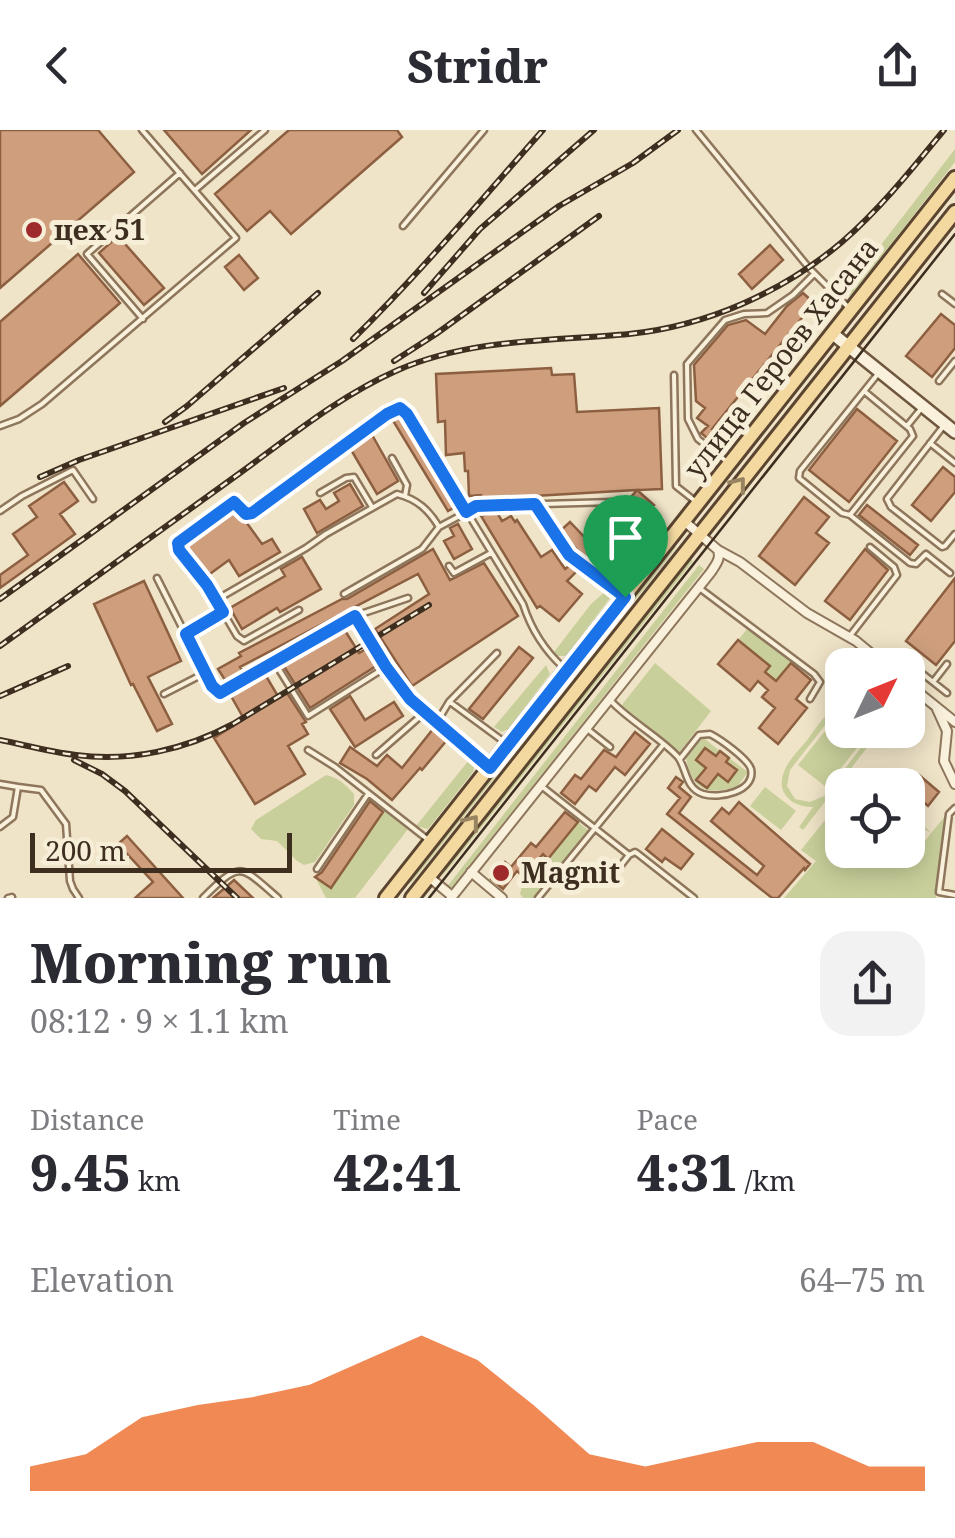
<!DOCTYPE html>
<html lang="en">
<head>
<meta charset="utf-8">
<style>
	body { margin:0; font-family:"Noto Serif",serif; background:#f2f2f3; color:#2b2b33; height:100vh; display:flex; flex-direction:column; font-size:38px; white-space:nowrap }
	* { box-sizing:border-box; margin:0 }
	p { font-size:32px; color:#7c7c81 }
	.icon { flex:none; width:55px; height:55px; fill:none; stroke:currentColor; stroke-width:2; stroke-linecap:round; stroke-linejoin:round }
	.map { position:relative; height:768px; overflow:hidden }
	.details { display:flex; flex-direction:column; background:#fff; flex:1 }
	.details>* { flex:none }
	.needle { width:65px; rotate:47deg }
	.fabs { position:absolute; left:825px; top:518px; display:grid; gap:20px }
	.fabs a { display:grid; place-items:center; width:100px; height:100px; border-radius:20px; background:#fff; box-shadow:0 5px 25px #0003; font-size:50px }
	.scale { position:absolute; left:30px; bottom:25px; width:262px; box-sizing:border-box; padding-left:10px; border:5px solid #3d2e20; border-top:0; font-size:28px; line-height:35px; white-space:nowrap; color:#3d2e20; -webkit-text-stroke:8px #f7eed8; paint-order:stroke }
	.pin { position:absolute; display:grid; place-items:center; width:85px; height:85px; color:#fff; margin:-102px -42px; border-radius:50% 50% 50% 0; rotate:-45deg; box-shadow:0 0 10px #0007 }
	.pin .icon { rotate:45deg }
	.round { display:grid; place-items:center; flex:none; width:105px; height:105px; border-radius:30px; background:#f2f2f3 }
	.overview { display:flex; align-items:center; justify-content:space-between; height:170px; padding:0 30px }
	h1 { font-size:55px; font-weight:800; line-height:75px }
	.metrics { display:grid; grid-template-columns:repeat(3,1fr); gap:15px; height:170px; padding:10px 30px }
	.metrics div { display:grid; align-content:center }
	.metrics b { font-size:50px; font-weight:800 }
	.metrics small { font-size:28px; font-weight:400 }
	.metrics p { font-size:28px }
	.chart { height:280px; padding:20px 30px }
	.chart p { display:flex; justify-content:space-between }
	.chart svg { width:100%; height:180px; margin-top:10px; fill:#ea580c; opacity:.7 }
	header { display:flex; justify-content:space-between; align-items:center; height:130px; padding:0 30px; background:#fff; font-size:45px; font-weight:800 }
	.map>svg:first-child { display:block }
</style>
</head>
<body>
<header><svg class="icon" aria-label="back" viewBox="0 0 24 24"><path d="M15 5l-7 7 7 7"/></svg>Stridr<svg class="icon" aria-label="share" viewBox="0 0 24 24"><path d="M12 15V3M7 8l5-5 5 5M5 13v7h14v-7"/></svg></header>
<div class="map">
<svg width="955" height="768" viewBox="0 0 955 768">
	<rect width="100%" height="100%" fill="#f0e4c8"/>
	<path fill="#c9cf9b" d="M955,19V32L948,41L852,164L850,166L843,164Z
		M674,416L676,417L650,451L411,753L410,752Z
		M690,428L693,431L441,748L450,733Z
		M699,435L704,439L453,757L446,758Z
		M607,460L613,464L566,526H558L554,522L591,474Z
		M748,498L793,531L776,551L765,542L769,536L738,510Z
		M655,533L711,581L679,623L621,576Z
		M546,535L550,544L508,599L502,602L494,597Z
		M842,575V580L833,585L790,640L787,656L795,669L810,672L824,666L866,611L868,600L880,601L803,700L799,697L813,677C794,678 775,664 784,642C788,630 800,619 808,609C818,595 826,581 842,575Z
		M837,586L842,590V600H855L865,608L826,657L798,635Z
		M701,606L720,621L716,626L705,618L696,630L706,638L697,650L718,644L728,652L737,641L726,632L729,628L748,642L737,657C706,665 692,661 686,627Z
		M469,630L475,634L473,642L428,699L416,696Z
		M326,645C339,648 345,654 354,664V675L315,732L304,735L297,731L277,711L261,709L251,699L256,690Z
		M765,657L796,681L781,700L750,676Z
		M842,669V720H892L898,731L894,720H908L912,728L931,703L908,690V679L931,703L946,685L936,768H784L816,731L801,720Z
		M384,680L408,699L355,768H326L315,747L331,758Z
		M578,692L589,701L536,768H523L520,764L524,747L543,724L549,728Z"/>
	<path fill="#cf9f7d" stroke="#8d5f41" stroke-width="2.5" d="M0,0H98L134,42L0,158Z
		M164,0H251L202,44Z
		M289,0H397L402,7L291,104L270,81L247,101L215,64Z
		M118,106L164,158L144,175L99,123Z
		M770,115L783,130L752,159L739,144Z
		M78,124L120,173L0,276V192Z
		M239,125L258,148L244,160L225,137Z
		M803,163L814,173L712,299L718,304L712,312L701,303L708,296L697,288L705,278L696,271L694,235L728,195L746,190L765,204L787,176Z
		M941,184L955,195V218L932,247L906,226Z
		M551,238L552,245L574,244L577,282L659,278L662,359L637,360L654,375L651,378L652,385L647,384L648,390L642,389L643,396L638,394L639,401H633L634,407H627L629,413H622L624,419L618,418L620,425H613L614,431H607L599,441L580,426L582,425L560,401L570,392L591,414L637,360L481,369V365L469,366L468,341H465L464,323L446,325L445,291L438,292L436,244Z
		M857,279L897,311L849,372L809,340Z
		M399,285L455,377L448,381L392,289Z
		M371,303L398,351L377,364L350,318Z
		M943,337L955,347V362L931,391L912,375Z
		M64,352L78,371L60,384L75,404L0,458V445L28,425L13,404L37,387L29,376Z
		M350,354L363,376L317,403L304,379L320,370L326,379L339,371L334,363Z
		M804,367L829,387L816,403L829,413L795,455L759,426Z
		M867,375L918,415L910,425L859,385Z
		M234,379L244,389L262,414L272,409L280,422L239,446L229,430L207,446L184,416Z
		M496,381L502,391L511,386L515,392L517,390L541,427L552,420L565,439L572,434L579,439L567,451L582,464L559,491L540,476L537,478L481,386Z
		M458,394L472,419L454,429L444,411L454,406L450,398Z
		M433,419L450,450L484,433L518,486L412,556L375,499L429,464L418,444L240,537L244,543L227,553L218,539L241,526L239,523L342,469H347Z
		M865,419L888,440L850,490L825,471Z
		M302,427L321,459L280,482L277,478L242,499L230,478L285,446L281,439Z
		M955,448V511L936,535L906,511Z
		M144,451L181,531L148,547L172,594L157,601L133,554L131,555L94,474Z
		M344,499L359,523L366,519L376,536L310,578L283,535Z
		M738,510L770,536L765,542L776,551L791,533L811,550L796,569L807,578L778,614L759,598L775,578L762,567L768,560L758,551L750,561L718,534Z
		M519,517L533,528L483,589L469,579Z
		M266,546L279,568L287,563L306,592L302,594L308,604L288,616L305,644L255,674L214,608L244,589L231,566L234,565L232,562Z
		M350,566L365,590L394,572L403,586L355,617L330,579Z
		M433,599L447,610L422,640L420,638L392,670L367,649L340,633L350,617L377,636L387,625L402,638Z
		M635,602L650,614L625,645L615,637L596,661L589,656L575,674L561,663L575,645L581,649L604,620L616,627Z
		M705,618L716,626L720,621L729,628L726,632L737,640L728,652L718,644L707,658L696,650L706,638L696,630Z
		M919,645L939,662L928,676L908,659Z
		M676,647L683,652L679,657L691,667L679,683L757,745L764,736L711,691L722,678L729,684L739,672L810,734L805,740L804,738L778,768H772L667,684L680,668L668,658Z
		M370,671L383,682L331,758L315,747L322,742Z
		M565,682L578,692L548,729L543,724L524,747L517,741L503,759L491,749L505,732L511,737L531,713L536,717Z
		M662,699L693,724L681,739L665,728L662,732L646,719Z
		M127,706L183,768H135L153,752L118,714Z
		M234,750L253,768H213L226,757Z"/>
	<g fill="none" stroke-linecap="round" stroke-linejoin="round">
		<g stroke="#8d765c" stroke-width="9">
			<path id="lane" d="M696,0L809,138L848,177
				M195,60L265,0
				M403,96L484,0
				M942,164L955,174
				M143,189L87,124L180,43
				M674,245L676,356L695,371
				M877,245L800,341L799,348L842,383L850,385L910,433L916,434L926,424L950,443
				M939,251L955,231
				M0,296L19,289L42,274L236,108L142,0
				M907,296L920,280
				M942,298L887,369L891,377L942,417L945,416L955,404
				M930,313L955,333
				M392,328L407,355L405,366
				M726,331L698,309L688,289L687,234L725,190L744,184L767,183L793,165L814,144
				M320,363L346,348L354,347L372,377
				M535,375L569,425L621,464
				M0,381L22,366L73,340L93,369
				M850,385L913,306L910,299L864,261
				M449,436L454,443L491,423
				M157,448L212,557L220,563L355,486
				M698,457L814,544L820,552L810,569
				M344,464L422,419L439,397
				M408,468L355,486C378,525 400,565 437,592
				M216,470L207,455L179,420L178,413L234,372L247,384L252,383L387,284L400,278L407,284L467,382L476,376L613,372
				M223,482L237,506L244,511L299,480
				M186,504L223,482L216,470L306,418L326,404L397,364C417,369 429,380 439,397L467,382L523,474C531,499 545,521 564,538
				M849,507L897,445L894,437L870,417
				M275,533L308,586L386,537
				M890,535L900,526L947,563
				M933,552L947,534
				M164,564L205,543
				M450,572L503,611
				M612,572C630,591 662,609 678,627C687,639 685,658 703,664C718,669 756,662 751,639C748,629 720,609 710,604L699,605L680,629
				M586,598L610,617
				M308,620L335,637L427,709
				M376,625L424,583
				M486,635L437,592L449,572L497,523
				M0,654L18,657
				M540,655L629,725L635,722L638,724L694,768
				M955,678L949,684L939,762L955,765
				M0,697L13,687L18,657L41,660L66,694L70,751L73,759L79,768
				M317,739L368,664
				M614,744L629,725
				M8,768L12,767
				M203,768C241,730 240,735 278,768
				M538,768L663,615"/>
		</g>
		<g stroke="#8d765c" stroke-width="12">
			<path id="street" d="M684,391L718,420L740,432L807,483L856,511L885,535
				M908,554L955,592
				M937,579L947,601L944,631L955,654
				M471,742L502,768
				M429,747L452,766
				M451,768L711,442C716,434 721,429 718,420"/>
		</g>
		<g stroke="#6f573f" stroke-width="16">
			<path id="secondary" d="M833,204L955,302"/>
		</g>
		<g stroke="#5b4430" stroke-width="18">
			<path id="primary" d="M386,768L955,48
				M412,768L955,82"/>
		</g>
		<use href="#lane" stroke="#faf1dc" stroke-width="4"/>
		<use href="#street" stroke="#faf1dc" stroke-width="8"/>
		<use href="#secondary" stroke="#faf1dc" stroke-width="11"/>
		<use href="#primary" stroke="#f3d9a0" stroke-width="12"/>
		<path stroke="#3d2e20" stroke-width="2.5" d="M429,768L955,104"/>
		<g stroke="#3d2e20" stroke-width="6">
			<path id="rail" d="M424,163L480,99L594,0
				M353,209C420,143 481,70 543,0
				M394,231L436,204L599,86
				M165,292L187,276L318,163
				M40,347L79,330L284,258
				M0,469L244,293L342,231L559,76L633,33L678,0
				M0,516C80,458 160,401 240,343C291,306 341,265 398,240C472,208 551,211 629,204C707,196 783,162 842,112C880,79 912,39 944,0
				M0,566L68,536
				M0,610C25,615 50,622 76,625C130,632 185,620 233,594L429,475
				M74,630L102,644L125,661L237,768"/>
		</g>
		<use href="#rail" stroke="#f7eed8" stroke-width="2.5" stroke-dasharray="8" stroke-linecap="butt"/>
	</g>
	<defs><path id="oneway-chevron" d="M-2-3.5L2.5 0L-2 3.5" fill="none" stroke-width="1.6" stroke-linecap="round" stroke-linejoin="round" transform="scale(2.5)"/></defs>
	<g stroke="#988460">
		<use href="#oneway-chevron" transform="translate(739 354) rotate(-52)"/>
		<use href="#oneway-chevron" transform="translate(472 692) rotate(-52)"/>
	</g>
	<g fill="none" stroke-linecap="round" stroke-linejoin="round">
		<g stroke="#fff" stroke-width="20">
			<path id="route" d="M400,278L407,284L466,382L476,376L535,374L569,425L625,467L490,638L410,569L386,537L355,486L220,563L212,556L186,504L223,482L207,455L179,420L178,413L234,372L246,384L252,383L387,284Z"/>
		</g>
		<use href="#route" stroke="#1a73e8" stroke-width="12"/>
	</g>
	<g fill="#9e2a2b" stroke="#f7eed8" stroke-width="4">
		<circle cx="34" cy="100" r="10"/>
		<circle cx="501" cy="743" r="10"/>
	</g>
	<g text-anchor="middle" stroke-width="10" stroke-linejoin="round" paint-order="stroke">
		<g font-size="28" font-weight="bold" fill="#3d2e20" stroke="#f7eed8" text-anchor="start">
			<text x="54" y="110">цех 51</text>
			<text x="521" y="753">Magnit</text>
		</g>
		<g font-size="28" fill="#3d2e20" stroke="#f7eed8">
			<text transform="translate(781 228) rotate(-52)" y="10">улица Героев Хасана</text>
		</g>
	</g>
</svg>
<div class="fabs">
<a><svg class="needle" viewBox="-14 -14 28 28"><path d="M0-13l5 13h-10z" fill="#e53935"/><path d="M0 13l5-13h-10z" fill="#7c7c81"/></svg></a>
<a><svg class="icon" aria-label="locate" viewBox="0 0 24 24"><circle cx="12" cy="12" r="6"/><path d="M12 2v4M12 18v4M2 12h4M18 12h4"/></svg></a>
</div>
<div class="scale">200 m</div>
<div class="pin" style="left:625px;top:467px;background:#1e9e55"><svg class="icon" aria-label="arrive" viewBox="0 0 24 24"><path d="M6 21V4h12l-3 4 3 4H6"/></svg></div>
</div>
<section class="details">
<div class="overview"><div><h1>Morning run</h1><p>08:12 · 9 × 1.1 km</p></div><a class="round"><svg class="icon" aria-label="share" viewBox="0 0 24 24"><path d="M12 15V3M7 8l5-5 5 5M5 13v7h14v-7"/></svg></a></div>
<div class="metrics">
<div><p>Distance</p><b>9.45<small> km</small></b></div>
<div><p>Time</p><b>42:41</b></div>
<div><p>Pace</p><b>4:31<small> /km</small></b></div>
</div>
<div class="chart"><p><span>Elevation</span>64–75 m</p>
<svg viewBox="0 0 160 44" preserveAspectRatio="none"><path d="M0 44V38L10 35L20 26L30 23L40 21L50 18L60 12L70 6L80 12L90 23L100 35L110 38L120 35L130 32L140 32L150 38L160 38V44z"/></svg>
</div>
</section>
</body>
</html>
